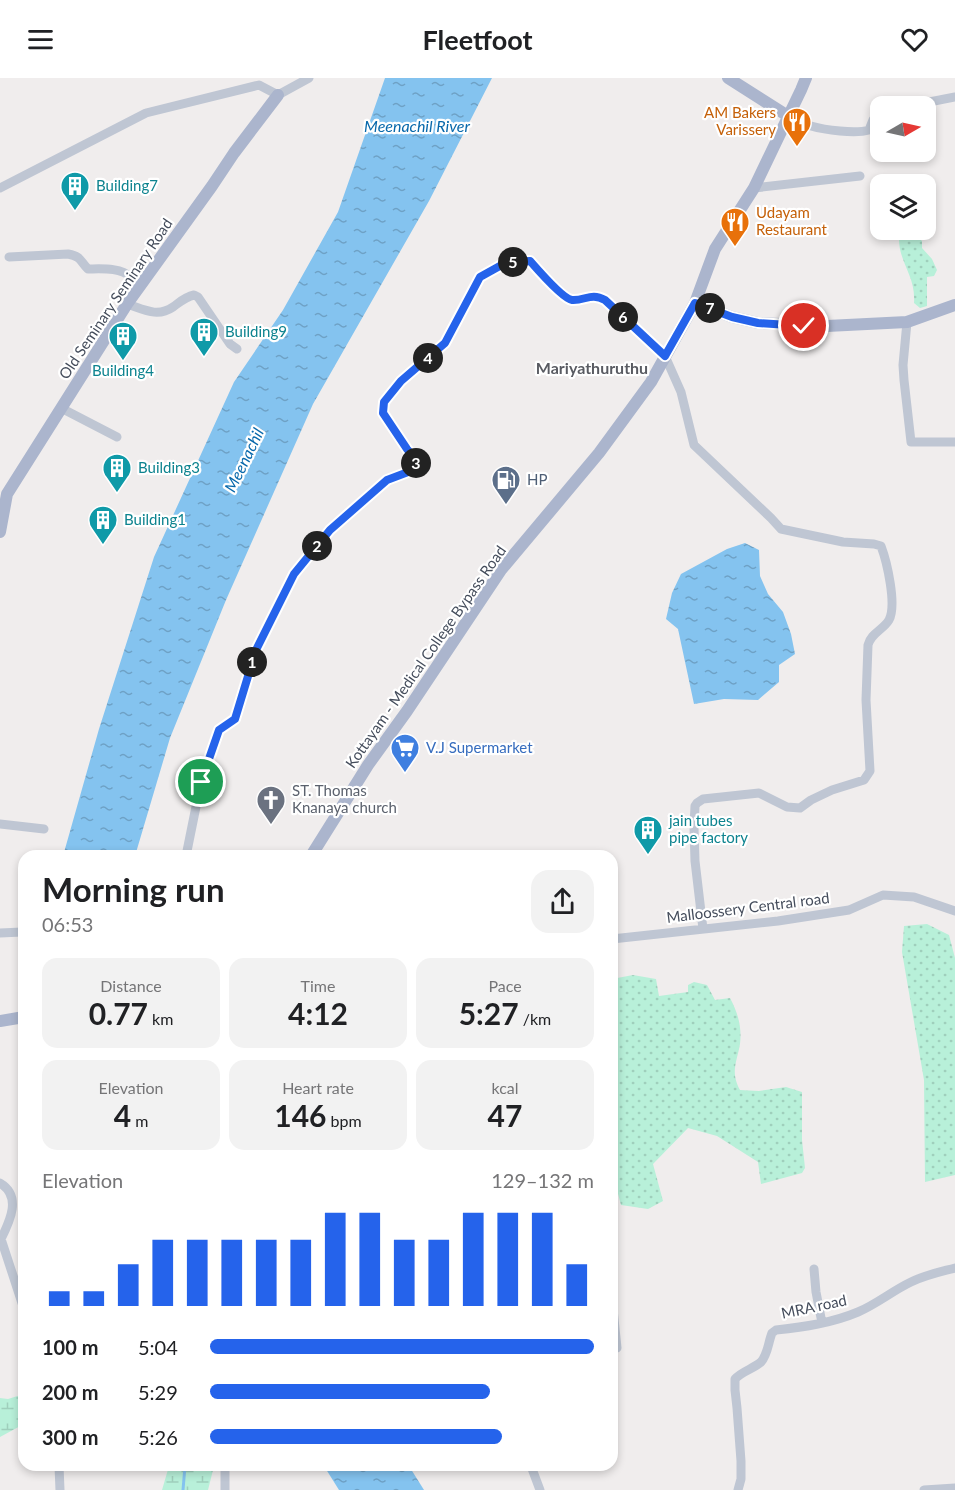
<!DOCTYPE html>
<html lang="en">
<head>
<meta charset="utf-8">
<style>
	body { margin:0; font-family:Lato,sans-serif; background:#f2f2f2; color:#202124; height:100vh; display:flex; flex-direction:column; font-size:22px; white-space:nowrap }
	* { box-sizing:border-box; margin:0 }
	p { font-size:20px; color:#757577 }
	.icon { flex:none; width:33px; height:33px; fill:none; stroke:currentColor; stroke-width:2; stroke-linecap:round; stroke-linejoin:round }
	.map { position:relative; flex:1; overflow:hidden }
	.side { position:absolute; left:18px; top:772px; width:600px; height:621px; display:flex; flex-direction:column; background:#fff; border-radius:18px; box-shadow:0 3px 9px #0003 }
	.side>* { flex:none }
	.needle { width:39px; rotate:81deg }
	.controls { position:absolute; left:870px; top:18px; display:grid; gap:12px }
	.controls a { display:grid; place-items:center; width:66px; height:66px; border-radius:12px; background:#fff; box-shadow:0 3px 9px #0003; font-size:30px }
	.pin { position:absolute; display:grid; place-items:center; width:51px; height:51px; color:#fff; margin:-26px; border:3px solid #fff; border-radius:50%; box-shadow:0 2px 6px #0007 }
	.km { position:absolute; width:30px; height:30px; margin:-15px; border-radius:50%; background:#222; color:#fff; font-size:16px; line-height:30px; text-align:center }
	.round { display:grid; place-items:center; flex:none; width:63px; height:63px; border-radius:18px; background:#f2f2f2 }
	.headline { display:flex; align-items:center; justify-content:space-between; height:102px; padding:0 24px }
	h1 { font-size:33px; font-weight:700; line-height:45px }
	.figures { display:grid; grid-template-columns:repeat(3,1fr); gap:9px; height:102px; padding:6px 24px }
	.figures div { display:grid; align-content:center; border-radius:15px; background:#f2f2f2; text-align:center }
	.figures b { font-size:30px; font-weight:700 }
	.figures small { font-size:16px; font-weight:400 }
	.figures p { font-size:16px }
	.chart { height:168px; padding:12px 24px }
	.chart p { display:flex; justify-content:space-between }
	.chart svg { width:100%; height:108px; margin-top:6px; stroke:#2563eb; stroke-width:6 }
	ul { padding:0 24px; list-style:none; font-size:20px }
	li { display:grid; grid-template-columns:96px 72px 1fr; align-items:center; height:45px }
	li i { height:15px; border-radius:8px; background:#2563eb }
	header { display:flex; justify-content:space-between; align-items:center; height:78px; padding:0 24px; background:#fff; font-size:27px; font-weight:700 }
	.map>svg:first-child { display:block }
</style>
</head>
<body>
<header><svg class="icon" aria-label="menu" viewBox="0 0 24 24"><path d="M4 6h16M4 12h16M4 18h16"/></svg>Fleetfoot<svg class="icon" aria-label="heart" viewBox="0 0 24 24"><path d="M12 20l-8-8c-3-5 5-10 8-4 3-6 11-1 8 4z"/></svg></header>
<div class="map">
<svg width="955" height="1412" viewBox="0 0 955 1412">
	<defs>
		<pattern id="grass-dots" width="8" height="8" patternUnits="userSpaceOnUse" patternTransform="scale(1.5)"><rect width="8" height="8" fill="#b8f0d9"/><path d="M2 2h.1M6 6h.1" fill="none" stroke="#9fcfbc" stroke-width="1.8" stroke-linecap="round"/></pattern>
		<pattern id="wetland-marsh" width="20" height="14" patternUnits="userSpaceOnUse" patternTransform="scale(1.5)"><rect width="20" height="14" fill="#b8f0d9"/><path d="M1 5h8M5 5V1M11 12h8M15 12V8" fill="none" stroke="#9fcfbc"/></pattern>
		<pattern id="water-ripples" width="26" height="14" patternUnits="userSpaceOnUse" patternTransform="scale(1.5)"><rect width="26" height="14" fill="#84c3ef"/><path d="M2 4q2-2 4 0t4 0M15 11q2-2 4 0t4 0" fill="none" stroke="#6ea1c5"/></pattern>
	</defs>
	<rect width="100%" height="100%" fill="#f0eded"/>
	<path fill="url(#grass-dots)" d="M915,157L922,163V170L932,181L937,192L934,198L927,199V228L920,230L914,225C916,198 899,185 899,161L910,160Z
		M927,846L949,857L955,880V1097L925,1104L924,1002L902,874L904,848Z
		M633,897L656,901L659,918L688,914V907L694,904L707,907L715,922L730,920C738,935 742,949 740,966C737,984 730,994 740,1012L759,1013L786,1009L802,1014V1062L805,1090L802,1095L761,1106L758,1084L717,1058L688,1050L653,1086L663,1123L648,1131L621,1127L612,1093V901Z"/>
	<path fill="url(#wetland-marsh)" d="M24,1316V1346L0,1359V1320L8,1321Z
		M169,1388H214L208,1412H162Z"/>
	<path fill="url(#water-ripples)" d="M385,0H492L429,123L313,326L226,522L170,660L135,778H63L99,651L154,479L234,304L283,232L338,134Z
		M745,465L759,472L760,498L768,516L783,534L791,556L795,576L779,587V604L758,622L724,621L694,626L678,551L666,541L672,515L681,496L727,471Z
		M324,1388H409L424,1412H339Z"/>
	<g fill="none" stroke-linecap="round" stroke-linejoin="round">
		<path stroke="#84c3ef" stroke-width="3" d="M183,1412L185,1388"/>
		<path stroke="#bfc6d3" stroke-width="9" d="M909,28L955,19
			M788,38C795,41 803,45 811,48C825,52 855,56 869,52L873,42L880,36
			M0,110L146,35L259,7L278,17L309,0
			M754,110L860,98
			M9,179L68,176C82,179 79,182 88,191C99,191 122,189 130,199C133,202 134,207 136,212
			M127,226C143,231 157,240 173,229C180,224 185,219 194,217L198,219L230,266L237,271
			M907,244L903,287L904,302L911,364H955
			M61,330L117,359
			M0,746L44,751
			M186,778L201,704L219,652L235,641L256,572L294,496L330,452L387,402L416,391V383L407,371L383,335L384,324L401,303L445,265L480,199L507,184L529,183C537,191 563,221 572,222C585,223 591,214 605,222L665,278L681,314L694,367L771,440L781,451L843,464L874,466L881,468C887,484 897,527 889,542C883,552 871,555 868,567L866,622L870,693L864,702L832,712L811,722L800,730L787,729L759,715L703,721L697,725L695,728L694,749L695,783L703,851
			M0,855L22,854
			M612,861L778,843L849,832L883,817L914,819L955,833
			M0,1105C22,1118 10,1143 1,1161L24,1231
			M814,1191L816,1214L822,1245
			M612,1221L617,1270
			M59,1388L60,1412
			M225,1388V1412
			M531,1388L540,1412
			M738,1412L741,1401V1383L737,1330L735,1312V1301C742,1293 753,1291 761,1284C768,1276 768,1265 772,1255L776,1252C804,1249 832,1245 858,1234C877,1226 892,1213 911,1204C925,1197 940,1194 955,1190
			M924,1412L955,1410"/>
		<path stroke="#abb5cd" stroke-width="12" d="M728,0L788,38
			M695,225L732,239L758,245L827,248L907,244L955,227
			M0,454L7,416L127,226L212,108L234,75L278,17
			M311,778L368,687L407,633L501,492L599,375L651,304L695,225L715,171L754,110L801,12L806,0
			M0,943L24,939"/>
	</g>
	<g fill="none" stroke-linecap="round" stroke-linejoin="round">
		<g stroke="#fff" stroke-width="12">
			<path id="route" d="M201,704L219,652L235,641L256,572L294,496L330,452L387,402L416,391L417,383L407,371L383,335L384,324L401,303L445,265L480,199L507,184L530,183C537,191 563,221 572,222C585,223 591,214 605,222L665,278L695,225L732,239L758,245L804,248"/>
		</g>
		<use href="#route" stroke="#2563eb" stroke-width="8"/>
	</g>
	<defs>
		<g id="restaurant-pin" transform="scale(1.5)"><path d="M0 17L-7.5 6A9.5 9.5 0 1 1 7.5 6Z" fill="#e8710a" stroke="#fff"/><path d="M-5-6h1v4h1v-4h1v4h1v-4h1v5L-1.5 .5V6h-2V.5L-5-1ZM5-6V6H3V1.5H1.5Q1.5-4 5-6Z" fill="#fff"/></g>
		<g id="building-pin" transform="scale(1.5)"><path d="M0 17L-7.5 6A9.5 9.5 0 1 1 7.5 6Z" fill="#0f9aa8" stroke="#fff"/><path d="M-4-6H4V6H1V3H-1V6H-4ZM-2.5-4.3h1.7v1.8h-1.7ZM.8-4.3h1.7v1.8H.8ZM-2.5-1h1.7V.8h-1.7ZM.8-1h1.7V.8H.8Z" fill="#fff"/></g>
		<g id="fuel-pin" transform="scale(1.5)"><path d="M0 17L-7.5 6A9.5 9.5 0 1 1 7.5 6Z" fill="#5c6f8a" stroke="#fff"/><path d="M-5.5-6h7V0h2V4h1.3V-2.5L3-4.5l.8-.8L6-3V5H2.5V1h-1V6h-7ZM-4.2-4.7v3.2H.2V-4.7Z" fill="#fff"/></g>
		<g id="supermarket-pin" transform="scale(1.5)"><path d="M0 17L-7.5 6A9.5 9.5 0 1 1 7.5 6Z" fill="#3f7fe0" stroke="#fff"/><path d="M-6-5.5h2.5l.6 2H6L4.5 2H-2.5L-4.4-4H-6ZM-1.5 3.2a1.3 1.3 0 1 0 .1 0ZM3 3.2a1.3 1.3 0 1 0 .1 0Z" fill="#fff"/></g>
		<g id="church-pin" transform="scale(1.5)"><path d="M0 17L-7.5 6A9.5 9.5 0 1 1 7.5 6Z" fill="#6b7280" stroke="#fff"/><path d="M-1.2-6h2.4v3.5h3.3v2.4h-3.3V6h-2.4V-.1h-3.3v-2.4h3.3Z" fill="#fff"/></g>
	</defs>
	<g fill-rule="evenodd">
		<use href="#restaurant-pin" x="797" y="44"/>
		<use href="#building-pin" x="75" y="108"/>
		<use href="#restaurant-pin" x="735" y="144"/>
		<use href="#building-pin" x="204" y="254"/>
		<use href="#building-pin" x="123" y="258"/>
		<use href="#building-pin" x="117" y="390"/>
		<use href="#fuel-pin" x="506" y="402"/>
		<use href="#building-pin" x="103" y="442"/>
		<use href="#supermarket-pin" x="405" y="670"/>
		<use href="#church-pin" x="271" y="722"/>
		<use href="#building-pin" x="648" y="752"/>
	</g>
	<g text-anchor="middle" stroke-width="4.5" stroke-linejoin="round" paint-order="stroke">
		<g font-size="15" fill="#c56008" stroke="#fff" text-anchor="end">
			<text x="776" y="40">AM Bakers<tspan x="776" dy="17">Varissery</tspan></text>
			<text x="756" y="140" text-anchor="start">Udayam<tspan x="756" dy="17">Restaurant</tspan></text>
		</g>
		<g font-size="15" fill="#0d838f" stroke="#fff" text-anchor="start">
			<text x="96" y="113">Building7</text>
			<text x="225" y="259">Building9</text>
			<text x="123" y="298" text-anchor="middle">Building4</text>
			<text x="138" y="395">Building3</text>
			<text x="124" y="447">Building1</text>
			<text x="669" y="748">jain tubes<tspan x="669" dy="17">pipe factory</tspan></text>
		</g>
		<g font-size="15" fill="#444c5b" stroke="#fff">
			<text transform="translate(116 221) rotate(-56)" y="5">Old Seminary Seminary Road</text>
			<text transform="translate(426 579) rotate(-55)" y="5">Kottayam - Medical College Bypass Road</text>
			<text transform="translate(748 830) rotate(-7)" y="5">Malloossery Central road</text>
			<text transform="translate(814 1229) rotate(-12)" y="5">MRA road</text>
		</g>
		<g font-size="15" fill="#4e5e75" stroke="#fff" text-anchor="start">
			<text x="527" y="407">HP</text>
		</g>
		<g font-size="15" fill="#366cbe" stroke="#fff" text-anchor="start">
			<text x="426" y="675">V.J Supermarket</text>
		</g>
		<g font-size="15" fill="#5b616d" stroke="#fff" text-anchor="start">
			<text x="292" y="718">ST. Thomas<tspan x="292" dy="17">Knanaya church</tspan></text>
		</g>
		<g font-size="16" font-style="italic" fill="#0768ab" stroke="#fff">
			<text x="417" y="54">Meenachil River</text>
			<text transform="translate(244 382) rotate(-64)" y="6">Meenachil</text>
		</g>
		<g font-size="16" font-weight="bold" fill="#595b62" stroke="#fff">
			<text x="592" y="296">Mariyathuruthu</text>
		</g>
	</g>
</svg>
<div class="controls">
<a><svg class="needle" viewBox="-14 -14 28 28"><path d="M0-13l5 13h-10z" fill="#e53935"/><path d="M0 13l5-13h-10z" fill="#757577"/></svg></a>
<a><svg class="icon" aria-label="layers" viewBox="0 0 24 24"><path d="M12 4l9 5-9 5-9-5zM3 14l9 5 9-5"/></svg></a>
</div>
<div class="pin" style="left:201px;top:704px;background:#1e9e55"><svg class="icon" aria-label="arrive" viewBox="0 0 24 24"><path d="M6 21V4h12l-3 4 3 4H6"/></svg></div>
<div class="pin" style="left:804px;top:248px;background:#d93025"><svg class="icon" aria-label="check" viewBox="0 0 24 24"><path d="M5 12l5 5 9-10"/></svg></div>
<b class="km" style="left:252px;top:584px">1</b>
<b class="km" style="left:317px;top:468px">2</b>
<b class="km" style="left:416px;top:385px">3</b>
<b class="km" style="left:428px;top:280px">4</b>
<b class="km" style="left:513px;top:184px">5</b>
<b class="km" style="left:623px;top:239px">6</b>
<b class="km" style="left:710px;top:230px">7</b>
<section class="side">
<div class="headline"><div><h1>Morning run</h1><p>06:53</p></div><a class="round"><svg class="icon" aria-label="share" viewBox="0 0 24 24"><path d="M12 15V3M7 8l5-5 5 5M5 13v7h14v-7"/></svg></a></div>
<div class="figures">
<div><p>Distance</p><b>0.77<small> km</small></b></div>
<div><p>Time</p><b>4:12</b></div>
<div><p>Pace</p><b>5:27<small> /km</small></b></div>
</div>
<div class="figures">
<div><p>Elevation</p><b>4<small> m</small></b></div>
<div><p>Heart rate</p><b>146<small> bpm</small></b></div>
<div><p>kcal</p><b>47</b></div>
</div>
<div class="chart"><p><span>Elevation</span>129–132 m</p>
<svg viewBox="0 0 160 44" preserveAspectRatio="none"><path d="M5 44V38M15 44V38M25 44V27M35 44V17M45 44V17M55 44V17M65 44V17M75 44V17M85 44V6M95 44V6M105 44V17M115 44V17M125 44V6M135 44V6M145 44V6M155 44V27"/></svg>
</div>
<ul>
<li><b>100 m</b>5:04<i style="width:100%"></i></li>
<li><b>200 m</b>5:29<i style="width:73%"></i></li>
<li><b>300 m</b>5:26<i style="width:76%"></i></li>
</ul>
</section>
</div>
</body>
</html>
